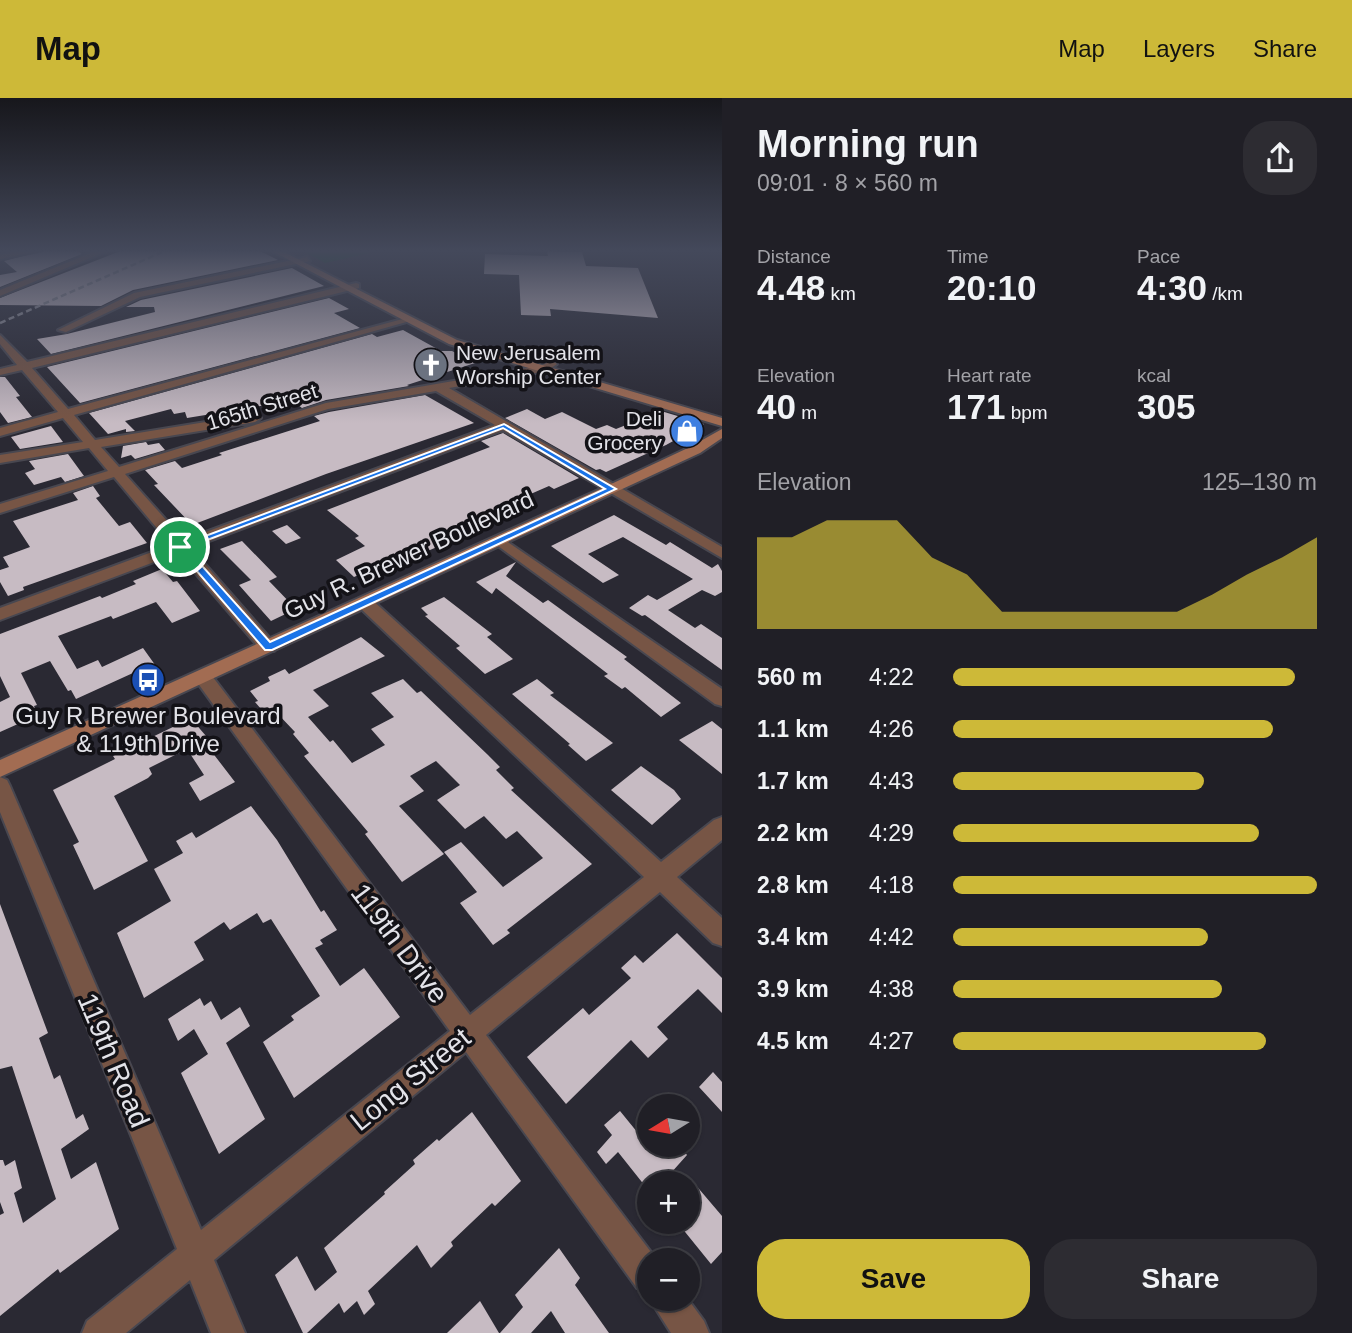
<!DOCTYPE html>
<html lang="en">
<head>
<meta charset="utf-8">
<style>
	body { margin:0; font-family:Arial,sans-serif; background:#2d2c32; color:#f1f3f6; height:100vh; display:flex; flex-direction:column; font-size:26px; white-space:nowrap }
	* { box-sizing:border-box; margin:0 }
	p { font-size:23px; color:#a2a2a7 }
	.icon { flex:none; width:38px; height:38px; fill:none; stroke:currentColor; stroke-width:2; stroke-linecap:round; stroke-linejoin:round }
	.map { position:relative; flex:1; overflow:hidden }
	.drawer { display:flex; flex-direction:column; background:#201f26; width:630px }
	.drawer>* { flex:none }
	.needle { width:46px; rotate:259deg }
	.buttons { position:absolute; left:637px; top:996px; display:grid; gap:14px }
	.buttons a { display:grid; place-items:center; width:63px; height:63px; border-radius:50%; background:#201f26; box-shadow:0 2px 5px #0004,0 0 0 2px #3d3d43; font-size:35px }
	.pin { position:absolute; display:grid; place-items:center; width:60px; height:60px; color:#fff; margin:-30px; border:4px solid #fff; border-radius:50%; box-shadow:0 2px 7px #0007 }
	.round { display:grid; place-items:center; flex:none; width:74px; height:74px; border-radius:28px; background:#2d2c32 }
	.head { display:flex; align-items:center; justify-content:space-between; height:119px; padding:0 35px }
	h1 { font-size:38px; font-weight:800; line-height:52px }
	.metrics { display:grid; grid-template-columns:repeat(3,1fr); gap:10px; height:119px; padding:7px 35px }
	.metrics div { display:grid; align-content:center }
	.metrics b { font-size:35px; font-weight:800 }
	.metrics small { font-size:19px; font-weight:400 }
	.metrics p { font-size:19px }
	.chart { height:196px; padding:14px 35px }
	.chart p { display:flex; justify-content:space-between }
	.chart svg { width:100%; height:126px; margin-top:7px; fill:#cdb938; opacity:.7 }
	.action { display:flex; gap:14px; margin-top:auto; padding:14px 35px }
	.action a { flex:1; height:80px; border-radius:28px; background:#cdb938; color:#111; font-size:28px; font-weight:800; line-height:80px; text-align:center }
	.action a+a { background:#2d2c32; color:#f1f3f6 }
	ul { padding:0 35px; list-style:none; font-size:23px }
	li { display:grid; grid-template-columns:112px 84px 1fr; align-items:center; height:52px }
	li i { height:18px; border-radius:9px; background:#cdb938 }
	header { display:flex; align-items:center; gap:42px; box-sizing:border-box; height:98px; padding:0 35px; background:#cdb938; color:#111 }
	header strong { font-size:33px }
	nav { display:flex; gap:38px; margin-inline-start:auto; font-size:24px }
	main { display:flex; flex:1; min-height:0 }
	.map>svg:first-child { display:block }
</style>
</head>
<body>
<header>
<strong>Map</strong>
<nav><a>Map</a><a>Layers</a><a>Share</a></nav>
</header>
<main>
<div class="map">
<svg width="722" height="1235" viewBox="0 0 722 1235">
	<rect width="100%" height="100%" fill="#2a2933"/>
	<path fill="#004b1e" d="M301,152H383L325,165Z"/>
	<path fill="#c7bbc3" d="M46,152H77L82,156L0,189V177L17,174L4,163Z
		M123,152H258L278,162L133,192L101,208L0,207V200Z
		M547,153L582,154L586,168L638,170L658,220L550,211L551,218L521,217L519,177L484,176L485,156L548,158Z
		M292,170L324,188L51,256L37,241L67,236L155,214L154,209H126L141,202Z
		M329,200L349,211L334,215L360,230L80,305L47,269Z
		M403,232L441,253H452L475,265L407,287L409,288L326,302L302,310L290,301L273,306L187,320L185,314L174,316L171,311L125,323L135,333L126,334V331L108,336L89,315L372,236L377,239Z
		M0,279H5L20,298L16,299L32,319L8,325L0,314Z
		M425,297L474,325L326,376L192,427L154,387L158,386L145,372L175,363L182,370L222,357L219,355L320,323L314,318L329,314Z
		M527,311L545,321L562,314L596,331L607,327L616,331L661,313L704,326L666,347L606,374L600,371L596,372L505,320Z
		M51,328L63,344L20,351L11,339Z
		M503,335L579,380L554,391L549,388L510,405L515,408L438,442L444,446L423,455L418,451L354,479L336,462L365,448L355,440L359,438L327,412L490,349L481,343Z
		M146,344L148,347L159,345L165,352L135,361L131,357L121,360L123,348Z
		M68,356L84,378L65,384L61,379L34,387L25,375L35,371L29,363Z
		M93,388L100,398L96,400L119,428L130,424L147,445L23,489L24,492L8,498L0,484V472L9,469L3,459L30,449L13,423L78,402L73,395Z
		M614,417L666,447L670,444L712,470L718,466L722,473V494L715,498L702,492L668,512L695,530L701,526L722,540V572L645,517L642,518L629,510L648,497L657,502L693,481L623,439L588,456L619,477L603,485L551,448Z
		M287,427L301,440L286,446L272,433Z
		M242,443L277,479L269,483L296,511L271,523L239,487L251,482L220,451Z
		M516,464L506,478L543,505L548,502L570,518L627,559L624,561L681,605L661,619L625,589L622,591L604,578L608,576L496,490L492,496L476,484Z
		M162,471L173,484L177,483L200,513L172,525L156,504L113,521L111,518L58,538L77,571L98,562L102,569L143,550L158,571L137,580L133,575L76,601L71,592L68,593L50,563L21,575L37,607L34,608L38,617L0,634V604L10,599L0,578V536L100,498L102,500L136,486L133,483Z
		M444,499L492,536L487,539L513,561L485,576L456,550L460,548L425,518L428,517L421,510Z
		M361,539L385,558L313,592L329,608L308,619L330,644L333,642L352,665L385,647L371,631L394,619L371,595L403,581L417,595L421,593L488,657L500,669L496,672L514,690L511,692L592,766L507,832L510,835L493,847L460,805L477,794L444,754L461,744L503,789L543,760L517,733L506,741L484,718L465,731L437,702L460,687L436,663L410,678L424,693L399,708L444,756L402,784L365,736L368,734L304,658L309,655L293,636L295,634L276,614L267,618L255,604L258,603L250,593L270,583L268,579L285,571L289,576Z
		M537,581L554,595L550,597L613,645L586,663L568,647L570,646L512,596Z
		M188,617L206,638L203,639L207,644L205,645L235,684L200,703L189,685L204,677L187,651L149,670L152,676L148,680L114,698L148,763L94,792L73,747L79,744L53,692L115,661L113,658L175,628L172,624Z
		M712,623L722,631V676L679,642Z
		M641,668L674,692L681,701L652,727L611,692Z
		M251,708L277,742L321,814L324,812L337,832L320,842L323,846L315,850L340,888L364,870L400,919L294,1000L263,944L294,922L291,918L320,898L271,821L263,825L257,815L230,832L224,824L194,844L204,862L144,900L117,835L171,803L154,771L183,755L176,743L192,734L196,740Z
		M0,806L48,935L39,940L54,981L60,977L76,1021L83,1016L89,1031L61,1051L71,1081L96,1064L119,1131L60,1175L58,1171L0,1218V1117L4,1115L0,1104V1062H3L5,1068L15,1062L22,1090L14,1095L23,1125L56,1101L12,968L0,971Z
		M677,835L722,880V915L698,891L657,929L668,941L648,960L631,942L566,1006L527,959L583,910L589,917L631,880L621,870L635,857L643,865Z
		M200,900L204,908L211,903L221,922L240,909L250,928L226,945L265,1021L219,1056L181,975L208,956L194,931L178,943L168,921Z
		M713,974L722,984V1014L699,989Z
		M620,1013L642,1040L649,1032V1046H679L687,1057L662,1085H649V1093L618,1054L606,1066L597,1054L612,1037L604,1027Z
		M472,1014L521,1083L495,1108L492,1105L451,1144L453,1148L431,1170L417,1147L368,1193L375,1206L364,1217L357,1203L344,1215L339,1205L307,1235H303L275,1177L297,1158L315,1193L337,1174L324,1150L385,1096L384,1094L415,1066L413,1062L437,1041L439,1043Z
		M688,1078L722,1118V1154L711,1166L677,1124H688Z
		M559,1150L580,1180L575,1187L609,1235H565L551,1213L531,1235H500L523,1209L515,1197Z
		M480,1203L499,1235H447Z"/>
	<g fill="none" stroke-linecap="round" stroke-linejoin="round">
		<g stroke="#484750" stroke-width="4">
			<path id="minor" d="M26,152H43L0,161V157Z
				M98,152H109L0,198V192Z
				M307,159L310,163L140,199L66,234L58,232L134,195Z
				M356,185L359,186V190L32,270L68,311L410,219V223L74,317L95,342L255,316L261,320L255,324L101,349L119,369L326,305L540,268L552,263L557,266L547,273L449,290L722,449V460L503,332L191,450L274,545L277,549L274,553H262L178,455L0,522V510L171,447L114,379L0,415V406L108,373L89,350L0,365V357L83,344L63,320L0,338V330L58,314L22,272L0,277V271L17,267L0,246V237L27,264ZM436,293L495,327L184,442L125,376L328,311Z
				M499,438L722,591V608L715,606L494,445L492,442Z
				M364,499L370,500L661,764L714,722L722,719V742L677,779L722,820V848L713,845L660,794L486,937L657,1162H649V1194L637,1190L466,954L214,1162L245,1235H211L190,1182L126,1235H82L87,1223L177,1151L0,714V679L7,682L10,688L201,1132L450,933L197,584L194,579L197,574H209L470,917L644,779L358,508L356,504Z
				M649,1200H687L704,1223L709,1235H671Z"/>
		</g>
		<g stroke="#484750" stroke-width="4">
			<path id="secondary" d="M270,152H280L457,242L722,320V328L449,246Z
				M722,331V340L700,355L0,679V662L607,388L690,349Z"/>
		</g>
		<use href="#minor" fill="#775545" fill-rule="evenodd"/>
		<use href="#secondary" fill="#a26c52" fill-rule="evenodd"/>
		<path stroke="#93929a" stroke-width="2.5" stroke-dasharray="6 3.5" stroke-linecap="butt" d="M0,225L167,152"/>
	</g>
	<linearGradient id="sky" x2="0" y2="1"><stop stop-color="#17171c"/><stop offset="0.47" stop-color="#44495b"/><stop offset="1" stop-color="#44495b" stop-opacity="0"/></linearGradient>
	<rect width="722" height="325" fill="url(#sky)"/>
	<path fill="#1a73e8" stroke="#fff" stroke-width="2" fill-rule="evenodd" d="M504,326L616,391L272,552H265L176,449ZM503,330L605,391L270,544L186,450Z"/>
	<defs>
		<g id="church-disc" transform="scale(1.75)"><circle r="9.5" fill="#6b7280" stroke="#131217"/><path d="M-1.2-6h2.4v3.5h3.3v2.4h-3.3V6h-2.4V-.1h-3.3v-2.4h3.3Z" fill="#fff"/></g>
		<g id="shop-disc" transform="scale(1.75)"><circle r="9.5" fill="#3f7fe0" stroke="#131217"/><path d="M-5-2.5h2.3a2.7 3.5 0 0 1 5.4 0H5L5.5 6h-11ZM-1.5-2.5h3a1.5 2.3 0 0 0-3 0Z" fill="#fff"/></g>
		<g id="bus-disc" transform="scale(1.75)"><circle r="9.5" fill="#1a4fb4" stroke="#131217"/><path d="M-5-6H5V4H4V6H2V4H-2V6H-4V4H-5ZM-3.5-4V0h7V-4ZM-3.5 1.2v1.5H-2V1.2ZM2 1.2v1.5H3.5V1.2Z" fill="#fff"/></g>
	</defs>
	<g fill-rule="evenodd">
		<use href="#church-disc" x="431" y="267"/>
		<use href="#shop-disc" x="687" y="333"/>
		<use href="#bus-disc" x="148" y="582"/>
	</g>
	<g text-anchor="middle" stroke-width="7" stroke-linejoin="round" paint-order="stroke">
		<g font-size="21" fill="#e3e3e9" stroke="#131217" text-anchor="start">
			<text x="456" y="262">New Jerusalem<tspan x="456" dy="24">Worship Center</tspan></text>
			<text x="662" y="328" text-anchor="end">Deli<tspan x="662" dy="24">Grocery</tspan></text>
		</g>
		<g font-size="21" fill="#e3e3e9" stroke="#131217">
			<text transform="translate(262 309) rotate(-17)" y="7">165th Street</text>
		</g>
		<g font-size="24" fill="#e3e3e9" stroke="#131217">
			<text transform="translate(409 457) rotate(-25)" y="8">Guy R. Brewer Boulevard</text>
		</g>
		<g font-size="24" fill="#e3e3e9" stroke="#131217">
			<text x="148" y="626">Guy R Brewer Boulevard<tspan x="148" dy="28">&amp; 119th Drive</tspan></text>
		</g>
		<g font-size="28" fill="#e3e3e9" stroke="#131217">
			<text transform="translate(400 845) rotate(53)" y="10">119th Drive</text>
			<text transform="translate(114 962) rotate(67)" y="10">119th Road</text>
			<text transform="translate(410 981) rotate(-39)" y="10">Long Street</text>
		</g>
	</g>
</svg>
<div class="buttons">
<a><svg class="needle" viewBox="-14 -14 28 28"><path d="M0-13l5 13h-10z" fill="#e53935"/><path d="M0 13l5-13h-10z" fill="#a2a2a7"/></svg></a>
<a>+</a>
<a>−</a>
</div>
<div class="pin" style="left:180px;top:449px;background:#1e9e55"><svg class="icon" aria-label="arrive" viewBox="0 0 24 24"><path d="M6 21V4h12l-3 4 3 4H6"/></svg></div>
</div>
<section class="drawer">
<div class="head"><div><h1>Morning run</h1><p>09:01 · 8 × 560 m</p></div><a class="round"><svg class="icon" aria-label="share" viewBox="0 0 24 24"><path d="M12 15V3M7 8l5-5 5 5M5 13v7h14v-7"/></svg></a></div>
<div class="metrics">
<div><p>Distance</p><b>4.48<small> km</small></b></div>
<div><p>Time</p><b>20:10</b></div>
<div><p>Pace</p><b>4:30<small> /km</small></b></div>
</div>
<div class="metrics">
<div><p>Elevation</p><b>40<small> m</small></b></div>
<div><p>Heart rate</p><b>171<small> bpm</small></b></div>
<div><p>kcal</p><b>305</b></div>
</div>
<div class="chart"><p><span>Elevation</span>125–130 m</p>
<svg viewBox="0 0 160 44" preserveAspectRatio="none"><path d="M0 44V12L10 12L20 6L30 6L40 6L50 19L60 25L70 38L80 38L90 38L100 38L110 38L120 38L130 32L140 25L150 19L160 12V44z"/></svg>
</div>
<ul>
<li><b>560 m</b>4:22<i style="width:94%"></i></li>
<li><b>1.1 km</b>4:26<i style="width:88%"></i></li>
<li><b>1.7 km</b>4:43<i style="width:69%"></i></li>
<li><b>2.2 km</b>4:29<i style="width:84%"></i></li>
<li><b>2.8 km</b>4:18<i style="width:100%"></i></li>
<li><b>3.4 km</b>4:42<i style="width:70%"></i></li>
<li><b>3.9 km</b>4:38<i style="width:74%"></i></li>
<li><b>4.5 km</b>4:27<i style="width:86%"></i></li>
</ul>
<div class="action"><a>Save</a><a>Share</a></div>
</section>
</main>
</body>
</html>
